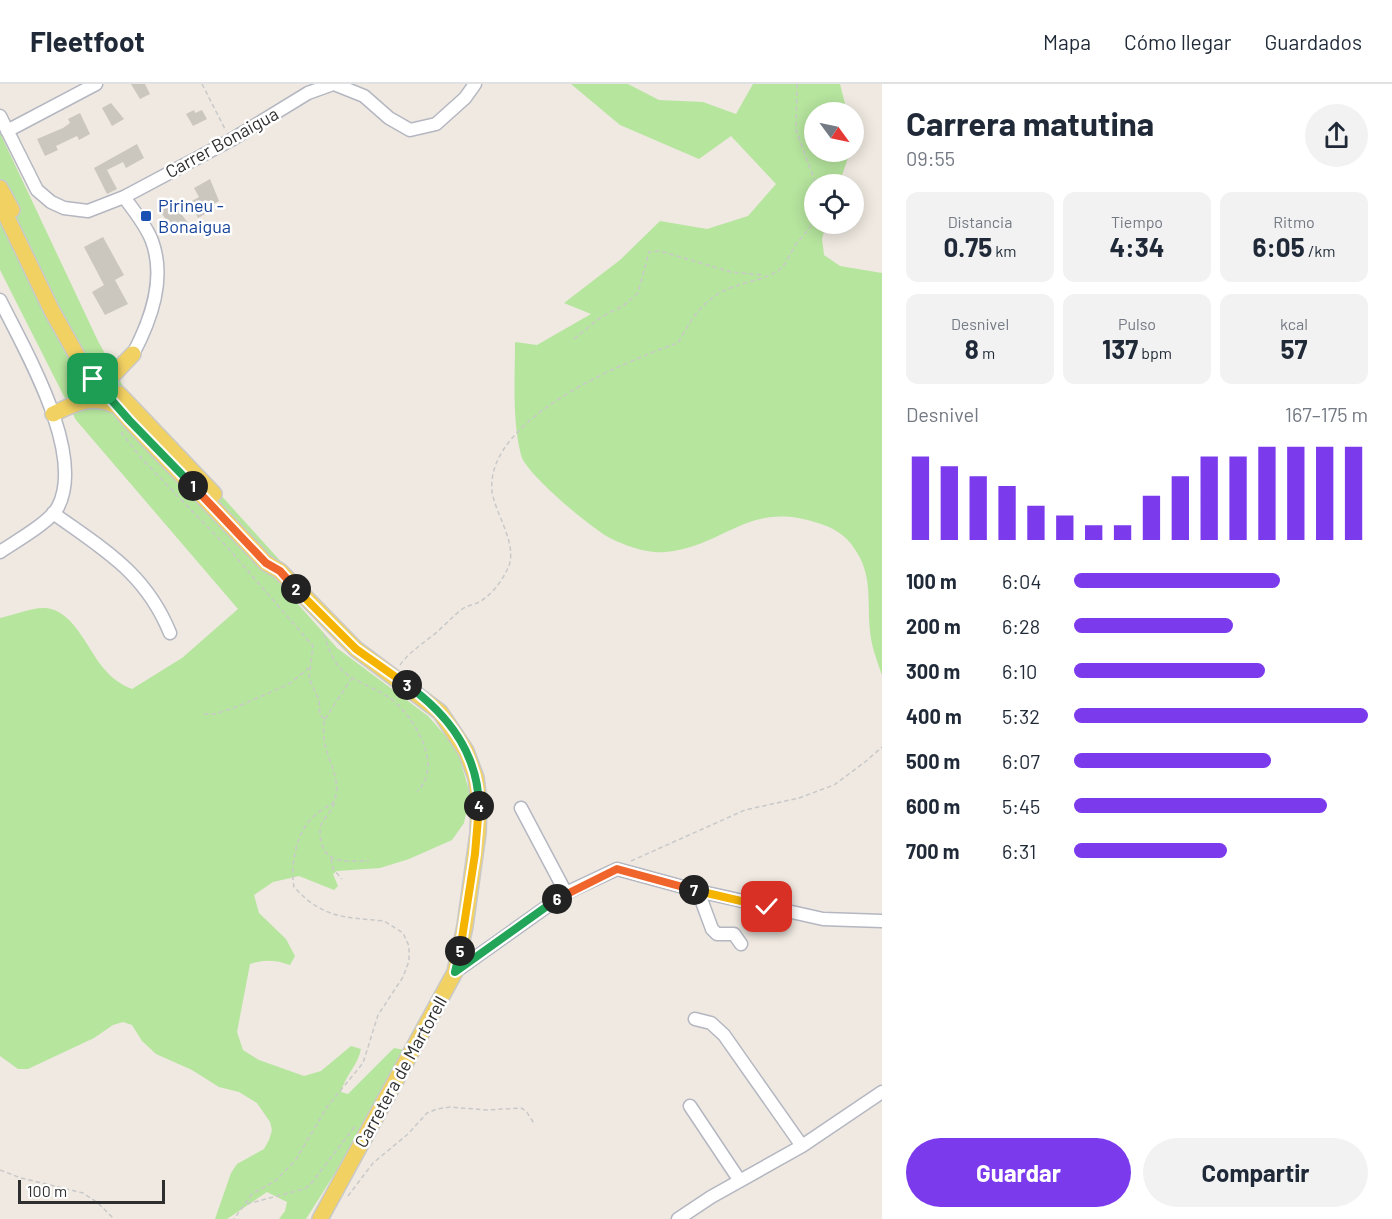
<!DOCTYPE html>
<html lang="es">
<head>
<meta charset="utf-8">
<style>
	body { margin:0; font-family:Barlow,sans-serif; background:#f2f2f3; color:#1f2937; height:100vh; display:flex; flex-direction:column; font-size:22px; white-space:nowrap }
	* { box-sizing:border-box; margin:0 }
	p { font-size:20px; color:#747a83 }
	.icon { flex:none; width:33px; height:33px; fill:none; stroke:currentColor; stroke-width:2; stroke-linecap:round; stroke-linejoin:round }
	.map { position:relative; flex:1; overflow:hidden }
	.side { display:flex; flex-direction:column; background:#fff; width:510px }
	.side>* { flex:none }
	.needle { width:39px; rotate:123deg }
	.buttons { position:absolute; left:804px; top:18px; display:grid; gap:12px }
	.buttons a { display:grid; place-items:center; width:60px; height:60px; border-radius:50%; background:#fff; box-shadow:0 3px 15px #0003; font-size:30px }
	.scale { position:absolute; left:18px; bottom:15px; width:147px; box-sizing:border-box; padding-left:6px; border:3px solid #2e2e2e; border-top:0; font-size:16px; line-height:21px; white-space:nowrap; color:#2e2e2e; -webkit-text-stroke:4px #fff; paint-order:stroke }
	.pin { position:absolute; display:grid; place-items:center; width:51px; height:51px; color:#fff; margin:-26px; border-radius:12px; box-shadow:0 3px 9px #0006 }
	.km { position:absolute; width:30px; height:30px; margin:-15px; border-radius:50%; background:#222; color:#fff; font-size:16px; line-height:30px; text-align:center }
	.round { display:grid; place-items:center; flex:none; width:63px; height:63px; border-radius:32px; background:#f2f2f3 }
	.overview { display:flex; align-items:center; justify-content:space-between; height:102px; padding:0 24px }
	h1 { font-size:33px; font-weight:700; line-height:45px }
	.metrics { display:grid; grid-template-columns:repeat(3,1fr); gap:9px; height:102px; padding:6px 24px }
	.metrics div { display:grid; align-content:center; border-radius:12px; background:#f2f2f3; text-align:center }
	.metrics b { font-size:26px; font-weight:700 }
	.metrics small { font-size:16px; font-weight:400 }
	.metrics p { font-size:16px }
	.chart { height:168px; padding:12px 24px }
	.chart p { display:flex; justify-content:space-between }
	.chart svg { width:100%; height:108px; margin-top:6px; stroke:#7c3aed; stroke-width:6 }
	.cta { display:flex; gap:12px; margin-top:auto; padding:12px 24px }
	.cta a { flex:1; height:69px; border-radius:36px; background:#7c3aed; color:#fff; font-size:24px; font-weight:700; line-height:69px; text-align:center }
	.cta a+a { background:#f2f2f3; color:#1f2937 }
	ul { padding:0 24px; list-style:none; font-size:20px }
	li { display:grid; grid-template-columns:96px 72px 1fr; align-items:center; height:45px }
	li i { height:15px; border-radius:8px; background:#7c3aed }
	header { display:flex; align-items:center; gap:36px; box-sizing:border-box; height:84px; padding:0 30px; background:#fff; border-bottom:2px solid #e0e1e3 }
	header strong { font-size:28px }
	nav { display:flex; gap:33px; margin-inline-start:auto; font-size:21px }
	main { display:flex; flex:1; min-height:0 }
	.map>svg:first-child { display:block }
</style>
</head>
<body>
<header>
<strong>Fleetfoot</strong>
<nav><a>Mapa</a><a>Cómo llegar</a><a>Guardados</a></nav>
</header>
<main>
<div class="map">
<svg width="882" height="1135" viewBox="0 0 882 1135">
	<rect width="100%" height="100%" fill="#efe9e1"/>
	<path fill="#b6e59e" d="M571,0H628L659,16L703,18L736,30L753,0H840L847,28H814V68H850L839,100H814V140H826L822,155L824,171L840,182L882,189V591C877,577 871,561 870,547C867,517 873,490 854,464C846,451 832,443 818,439C748,416 727,461 666,468C648,470 626,462 610,454C592,445 525,389 521,371C512,335 515,294 515,258L537,261L591,230L564,219L620,176L660,137L707,145L748,132L776,100L731,52L699,75L620,41Z
		M0,49L98,257L124,304L284,481L273,492L337,564L428,632L457,665L470,710L464,739L452,756L409,775L380,784L337,787L333,790L338,802L334,806L299,792L273,798L254,811L259,829L286,855L295,872L290,881C276,876 265,875 250,880L237,948L243,966L259,976L304,992L321,987L351,962L361,965C358,981 345,992 341,1008L348,1010L394,964L404,966L342,1078L306,1135H279L285,1127L287,1118L267,1108L227,1135H215L231,1089L237,1080L264,1065L269,1056L272,1046L270,1038L257,1019L239,1008L219,1003L192,986L156,970L142,957L132,941L123,938L113,941L94,954L28,985H18L0,972V534C14,531 32,523 46,524C75,527 88,568 106,587C113,595 122,601 132,605L182,574L238,525L76,336L0,186Z"/>
	<path fill="#cbc7bf" d="M131,0H145L150,10L140,15Z
		M111,19L124,35L112,42L102,24Z
		M194,26L195,29L202,26L207,35L193,42L186,30Z
		M80,29L90,50L79,56L77,52L56,62L58,66L45,72L37,55L63,44L70,39L68,35Z
		M137,60L144,74L126,84L123,78L107,86L117,105L107,110L94,84Z
		M210,95L219,117L208,123L210,127L198,134L190,118L199,113L194,104Z
		M171,117L189,140L179,148L175,142L167,148L160,138L165,134L159,126Z
		M103,153L124,191L115,196L128,220L105,231L92,208L104,201L84,163Z"/>
	<g fill="none" stroke-linecap="round" stroke-linejoin="round">
		<g stroke="#b4b7c1" stroke-width="15">
			<path id="minor" d="M334,0L364,12L389,34L410,46L436,40L465,14L475,0
				M0,32L37,106L51,118L64,124L88,127L124,113L231,56L308,9L333,0
				M7,47L96,0
				M124,113C134,127 146,141 152,157C166,195 151,236 133,270
				M0,216C24,265 86,369 58,423C49,439 16,457 0,468
				M53,429C104,466 145,488 170,549
				M521,724L566,809
				M698,807L712,845L717,850H734L741,860
				M455,888L566,809L617,785L698,807L823,835L882,837
				M695,935L711,939L724,951L802,1062
				M690,1022L740,1097
				M678,1135L711,1113L802,1062L882,1008"/>
		</g>
		<g stroke="#c9c9c9" stroke-width="18">
			<path id="major" d="M0,104L12,126
				M0,119L52,227L80,277L129,336L253,465L266,479L280,487L356,565L440,628L466,667L476,694L479,718L478,749L465,842L455,888L320,1135
				M94,280L106,286L119,285
				M119,310L214,410
				M117,315L109,303L110,294L133,270
				M53,330C73,320 92,310 114,321"/>
		</g>
		<path stroke="#c9c9c9" stroke-width="1.5" stroke-dasharray="4.5 3" stroke-linecap="butt" d="M202,0L226,47
			M797,0L796,46L816,100
			M574,255L601,233L623,222L638,209L649,168L660,167L731,188L763,191
			M121,348L142,375L228,464L313,562L309,594L319,616L320,631L325,635C317,669 345,689 334,718C327,723 317,728 311,735C296,750 290,783 294,803C323,835 345,833 384,837L403,849L409,862V877L403,893L378,931L363,979L327,1023L295,1077L275,1097L252,1110L234,1135
			M324,550C328,563 333,578 343,587C353,597 378,605 391,615C415,633 444,683 417,707
			M400,581C410,567 424,559 437,548C445,541 452,533 461,526C467,521 475,521 481,517C493,509 501,498 507,486C520,462 495,431 492,407C485,335 623,278 678,259C688,241 697,224 715,212C734,198 760,199 779,186C787,180 791,167 797,159C804,150 812,144 814,132
			M204,630H215L239,622L289,600L309,584
			M325,635L351,595
			M334,719C332,727 326,732 322,739C319,745 320,752 321,758C327,782 350,776 369,777
			M331,775L333,785L342,795
			M631,777L745,726L799,714L834,701L865,678L882,663
			M0,1086L21,1094L83,1109L98,1119L114,1135
			M348,1112L373,1079L408,1050L427,1029L437,1025L450,1023L487,1026L521,1024L526,1027L535,1041
			M247,1120L304,1105L310,1101L356,1041"/>
		<use href="#minor" stroke="#fff" stroke-width="12"/>
		<use href="#major" stroke="#f2d163" stroke-width="15"/>
	</g>
	<g fill="none" stroke-linecap="round" stroke-linejoin="round">
		<g stroke="#fff" stroke-width="12">
			<path id="split-1" d="M93,295L129,336L193,402"/>
		</g>
		<g stroke="#fff" stroke-width="12">
			<path id="split-2" d="M193,402L266,479L280,487L296,505"/>
		</g>
		<g stroke="#fff" stroke-width="12">
			<path id="split-3" d="M296,505L356,565L407,601"/>
		</g>
		<g stroke="#fff" stroke-width="12">
			<path id="split-4" d="M407,601C448,630 478,670 479,722"/>
		</g>
		<g stroke="#fff" stroke-width="12">
			<path id="split-5" d="M460,867L475,770L479,722"/>
		</g>
		<g stroke="#fff" stroke-width="12">
			<path id="split-6" d="M460,867L455,888L557,815"/>
		</g>
		<g stroke="#fff" stroke-width="12">
			<path id="split-7" d="M557,815L617,785L694,806"/>
		</g>
		<g stroke="#fff" stroke-width="12">
			<path id="split-8" d="M694,806L767,823"/>
		</g>
		<use href="#split-1" stroke="#22a559" stroke-width="8"/>
		<use href="#split-2" stroke="#f0652b" stroke-width="8"/>
		<use href="#split-3" stroke="#f5b400" stroke-width="8"/>
		<use href="#split-4" stroke="#22a559" stroke-width="8"/>
		<use href="#split-5" stroke="#f5b400" stroke-width="8"/>
		<use href="#split-6" stroke="#22a559" stroke-width="8"/>
		<use href="#split-7" stroke="#f0652b" stroke-width="8"/>
		<use href="#split-8" stroke="#f5b400" stroke-width="8"/>
	</g>
	<rect fill="#1a4fb4" stroke="#fff" stroke-width="2" x="140" y="126" width="12" height="12" rx="3"/>
	<g text-anchor="middle" stroke-width="5" stroke-linejoin="round" paint-order="stroke">
		<g font-size="18" fill="#2e2e2e" stroke="#fff">
			<text transform="translate(222 59) rotate(-29)" y="6">Carrer Bonaigua</text>
			<text transform="translate(401 988) rotate(-61)" y="6">Carretera de Martorell</text>
		</g>
		<g font-size="18" fill="#164399" stroke="#fff" text-anchor="start">
			<text x="158" y="128">Pirineu -<tspan x="158" dy="21">Bonaigua</tspan></text>
		</g>
	</g>
</svg>
<div class="buttons">
<a><svg class="needle" viewBox="-14 -14 28 28"><path d="M0-13l5 13h-10z" fill="#e53935"/><path d="M0 13l5-13h-10z" fill="#747a83"/></svg></a>
<a><svg class="icon" aria-label="locate" viewBox="0 0 24 24"><circle cx="12" cy="12" r="6"/><path d="M12 2v4M12 18v4M2 12h4M18 12h4"/></svg></a>
</div>
<div class="scale">100 m</div>
<div class="pin" style="left:93px;top:295px;background:#1e9e55"><svg class="icon" aria-label="arrive" viewBox="0 0 24 24"><path d="M6 21V4h12l-3 4 3 4H6"/></svg></div>
<div class="pin" style="left:767px;top:823px;background:#d93025"><svg class="icon" aria-label="check" viewBox="0 0 24 24"><path d="M5 12l5 5 9-10"/></svg></div>
<b class="km" style="left:193px;top:402px">1</b>
<b class="km" style="left:296px;top:505px">2</b>
<b class="km" style="left:407px;top:601px">3</b>
<b class="km" style="left:479px;top:722px">4</b>
<b class="km" style="left:460px;top:867px">5</b>
<b class="km" style="left:557px;top:815px">6</b>
<b class="km" style="left:694px;top:806px">7</b>
</div>
<section class="side">
<div class="overview"><div><h1>Carrera matutina</h1><p>09:55</p></div><a class="round"><svg class="icon" aria-label="share" viewBox="0 0 24 24"><path d="M12 15V3M7 8l5-5 5 5M5 13v7h14v-7"/></svg></a></div>
<div class="metrics">
<div><p>Distancia</p><b>0.75<small> km</small></b></div>
<div><p>Tiempo</p><b>4:34</b></div>
<div><p>Ritmo</p><b>6:05<small> /km</small></b></div>
</div>
<div class="metrics">
<div><p>Desnivel</p><b>8<small> m</small></b></div>
<div><p>Pulso</p><b>137<small> bpm</small></b></div>
<div><p>kcal</p><b>57</b></div>
</div>
<div class="chart"><p><span>Desnivel</span>167–175 m</p>
<svg viewBox="0 0 160 44" preserveAspectRatio="none"><path d="M5 44V10M15 44V14M25 44V18M35 44V22M45 44V30M55 44V34M65 44V38M75 44V38M85 44V26M95 44V18M105 44V10M115 44V10M125 44V6M135 44V6M145 44V6M155 44V6"/></svg>
</div>
<ul>
<li><b>100 m</b>6:04<i style="width:70%"></i></li>
<li><b>200 m</b>6:28<i style="width:54%"></i></li>
<li><b>300 m</b>6:10<i style="width:65%"></i></li>
<li><b>400 m</b>5:32<i style="width:100%"></i></li>
<li><b>500 m</b>6:07<i style="width:67%"></i></li>
<li><b>600 m</b>5:45<i style="width:86%"></i></li>
<li><b>700 m</b>6:31<i style="width:52%"></i></li>
</ul>
<div class="cta"><a>Guardar</a><a>Compartir</a></div>
</section>
</main>
</body>
</html>
